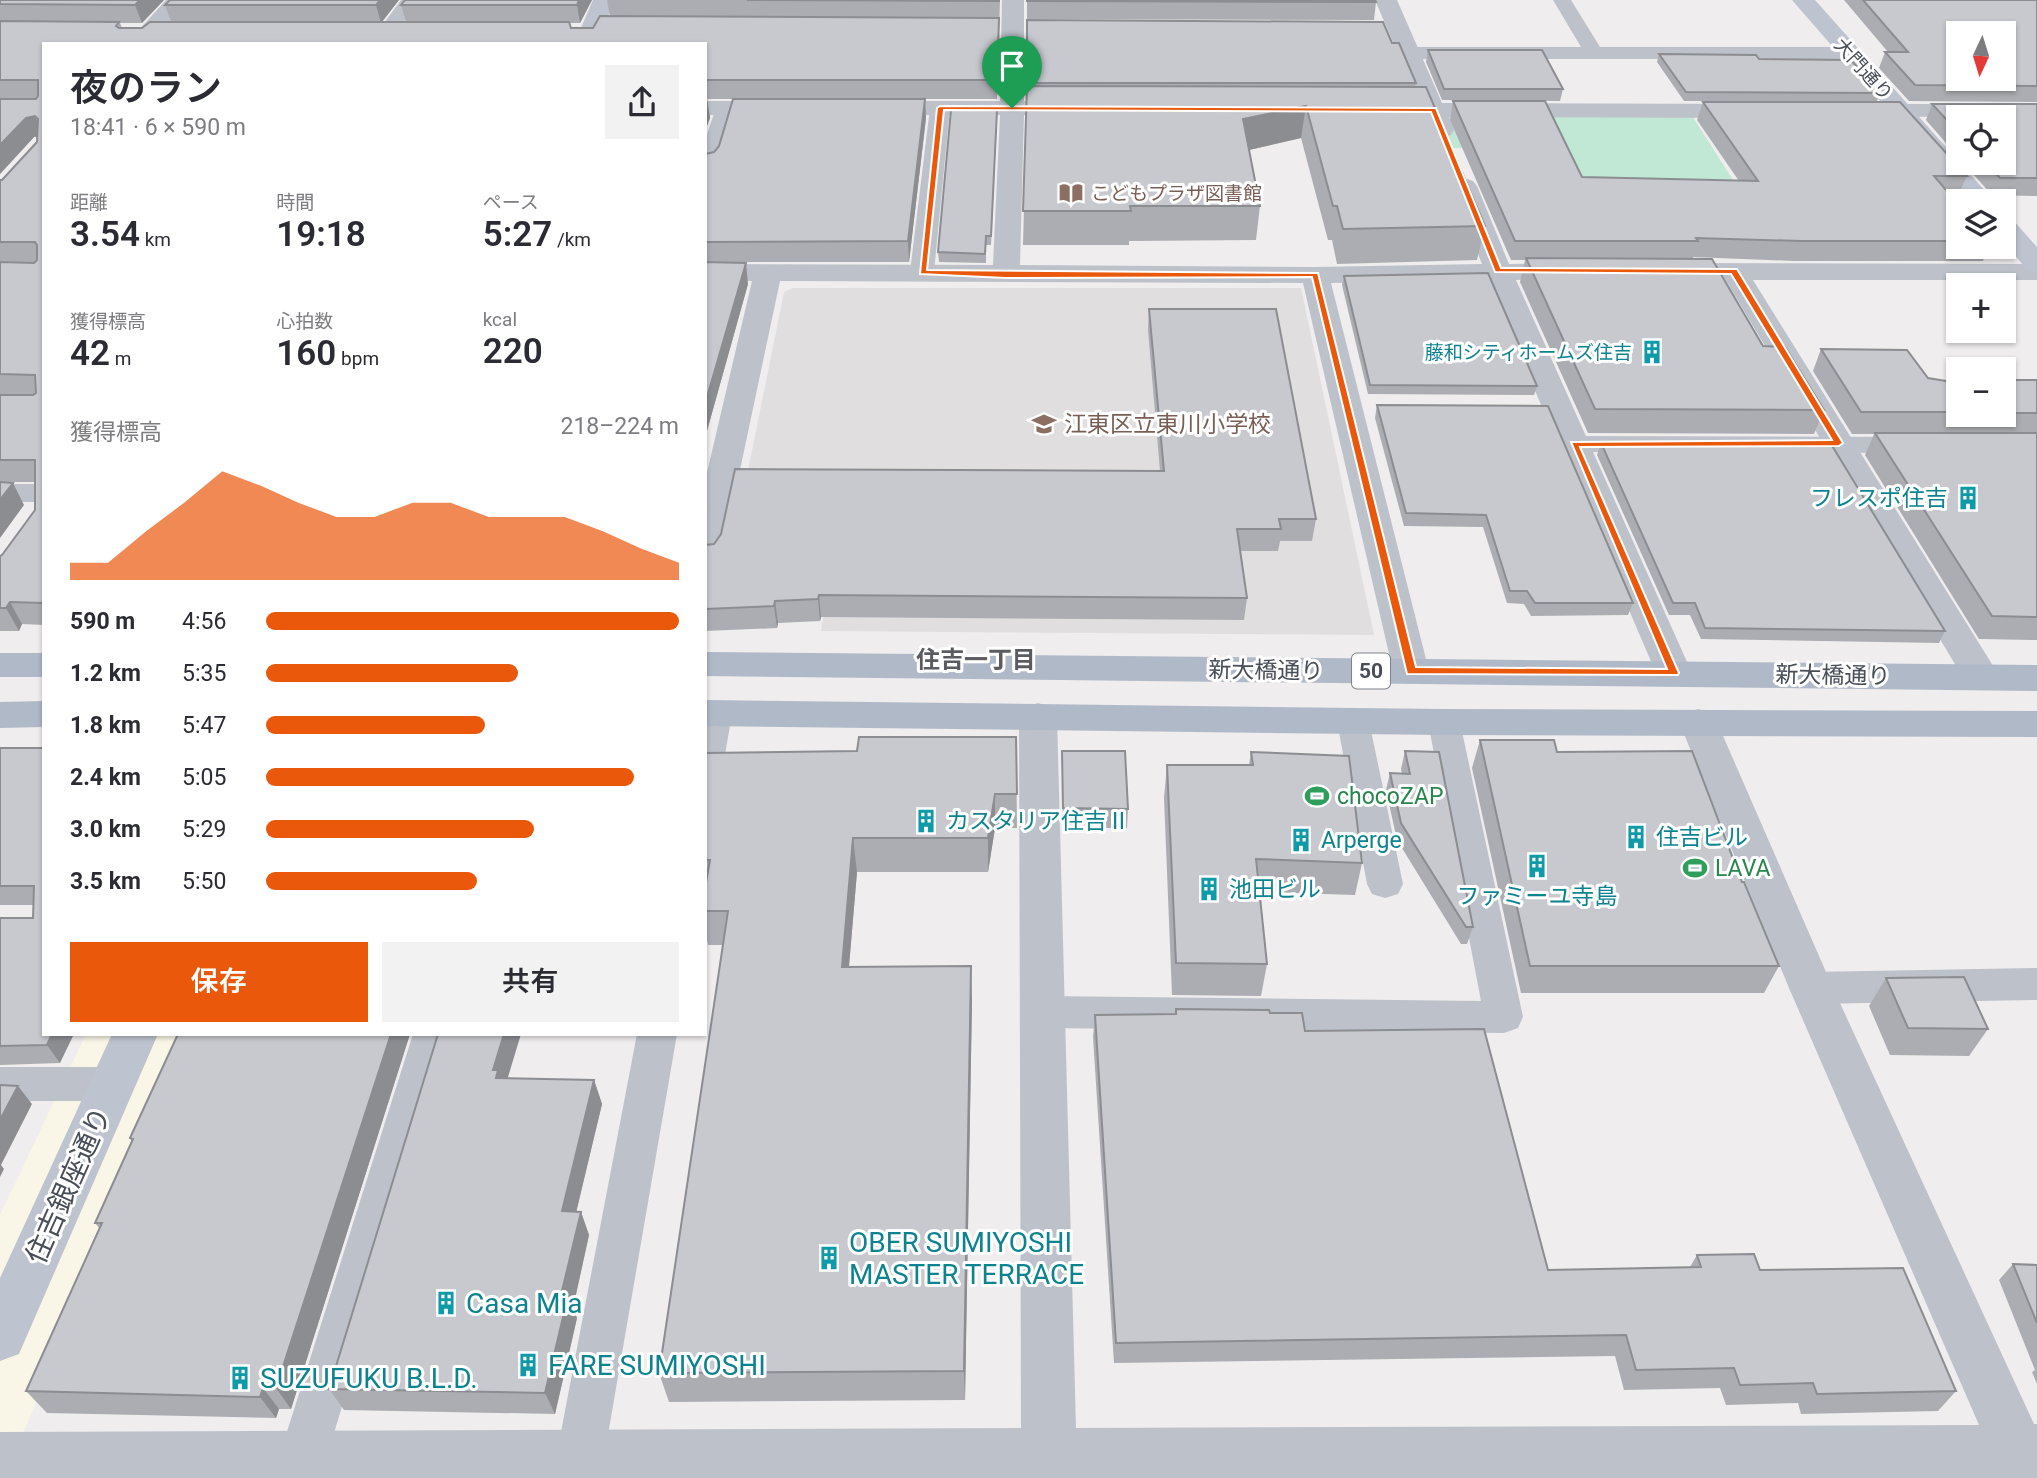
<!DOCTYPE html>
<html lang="ja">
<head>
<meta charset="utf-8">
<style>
	body { margin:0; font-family:Roboto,"Noto Sans JP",sans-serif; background:#f2f2f3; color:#2b2b33; height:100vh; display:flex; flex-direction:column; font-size:26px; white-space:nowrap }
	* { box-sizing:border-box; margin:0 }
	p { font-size:23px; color:#7c7c81 }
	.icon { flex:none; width:38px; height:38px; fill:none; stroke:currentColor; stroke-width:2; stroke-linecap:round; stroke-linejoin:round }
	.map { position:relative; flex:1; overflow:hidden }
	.sheet { position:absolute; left:42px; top:42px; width:665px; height:994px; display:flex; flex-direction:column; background:#fff; border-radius:0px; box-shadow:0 2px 5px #0004 }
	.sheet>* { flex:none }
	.needle { width:46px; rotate:184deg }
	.controls { position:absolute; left:1946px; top:21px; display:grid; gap:14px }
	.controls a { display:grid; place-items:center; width:70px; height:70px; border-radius:0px; background:#fff; box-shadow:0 2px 5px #0004; font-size:35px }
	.pin { position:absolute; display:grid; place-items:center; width:60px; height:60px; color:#fff; margin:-72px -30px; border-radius:50% 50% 50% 0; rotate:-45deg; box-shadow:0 0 7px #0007 }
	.pin .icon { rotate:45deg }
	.round { display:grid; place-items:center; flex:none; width:74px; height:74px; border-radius:0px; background:#f2f2f3 }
	.headline { display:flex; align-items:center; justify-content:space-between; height:119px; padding:0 28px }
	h1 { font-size:38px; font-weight:600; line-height:52px }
	.figures { display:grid; grid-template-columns:repeat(3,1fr); gap:10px; height:119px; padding:7px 28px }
	.figures div { display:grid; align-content:center }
	.figures b { font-size:35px; font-weight:600 }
	.figures small { font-size:19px; font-weight:400 }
	.figures p { font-size:19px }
	.chart { height:196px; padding:14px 28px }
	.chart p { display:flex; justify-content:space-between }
	.chart svg { width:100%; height:126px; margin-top:7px; fill:#ea580c; opacity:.7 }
	.primary-button { display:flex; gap:14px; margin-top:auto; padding:14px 28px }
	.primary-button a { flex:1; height:80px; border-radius:0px; background:#ea580c; color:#fff; font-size:28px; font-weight:600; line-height:80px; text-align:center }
	.primary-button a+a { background:#f2f2f3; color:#2b2b33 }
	ul { padding:0 28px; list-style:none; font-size:23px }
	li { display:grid; grid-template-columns:112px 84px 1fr; align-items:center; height:52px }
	li i { height:18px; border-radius:9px; background:#ea580c }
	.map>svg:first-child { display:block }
</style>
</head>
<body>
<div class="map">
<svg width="2037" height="1478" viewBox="0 0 2037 1478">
	<rect width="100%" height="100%" fill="#efeded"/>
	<path fill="#f9f6e7" d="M86,1034H193L4,1478H0V1215Z"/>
	<path fill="#e0dede" d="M793,288H1301L1374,635L821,631L833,557L731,555L784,292Z"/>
	<path fill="#c0e8d5" d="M1434,110L1689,111L1742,194H1580L1555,148H1449Z"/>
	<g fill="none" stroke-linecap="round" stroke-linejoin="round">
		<path fill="#bdc2ca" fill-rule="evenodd" d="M401,0H419L395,35H381L378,31Z
			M1553,0H1571L1600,47H1849L1859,53L1849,59H1409L1399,53L1409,47H1581Z
			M726,102L733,104L736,108L719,164L716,169L705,171V140L716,108L719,104Z
			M940,102L947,104L950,108L934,272L930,277H914L910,272L930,108L933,104Z
			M1574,436L1916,437L1926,439L1930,445L1926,451L1916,453L1574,452L1564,450L1560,444L1564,438Z
			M0,484H44V502H0Z
			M716,703L728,706L732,714L722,772L717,781L705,784V706Z
			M1353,709L1365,713L1369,721L1403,884L1398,894L1385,898L1372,894L1367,884L1337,721L1341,713Z
			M1444,710L1456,714L1460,722L1523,1017L1518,1028L1504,1033L1043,1028L1029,1023L1024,1012L1029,1001L1043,996L1481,1001L1428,722L1432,714Z
			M2037,968V1000L1811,1004L1797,999L1792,988L1797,977L1811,972Z
			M413,1034H453L326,1460L319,1477L288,1478L278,1460Z
			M637,1034H677L604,1458L597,1475C586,1478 574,1478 563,1475L556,1458Z
			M0,1067H113L127,1072L133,1084L127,1096L113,1101H0Z"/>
		<path fill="#bdc2ca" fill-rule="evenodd" d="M166,0H189L149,44H126Z
			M1002,0H1024V101H1078L1086,103L1090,108L1086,113L1078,115H1024L1020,265L1315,267L1482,264L1451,186L1455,181L1464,178L1473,181L1477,186L1509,264L1574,263L1584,265L1588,271L1584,277L1516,280L1692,673L1687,682L1674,686L1661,682L1656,673L1488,281L1331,283L1429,671L1424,680L1411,684L1398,680L1393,671L1303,283L780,281L722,555L717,563L705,566V481L752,281L705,280V264L993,265L1000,115H872L864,113L860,108L864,103L872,101H1000Z
			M1375,0H1397L1442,103L1753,104L1761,106L1765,111L1761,116L1753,118L1449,117L1454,130L1451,135L1442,137L1433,135L1425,117L1375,115L1371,110L1375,105L1419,103Z
			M705,101H784L792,103L796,108L792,113L784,115H705Z
			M1862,104H2037V118L1854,116L1850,111L1854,106Z
			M1666,263L2037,264V280H1753L2000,677L1994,686L1981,690L1968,686L1725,279L1656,277L1652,271L1656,265Z
			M1038,703L1051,707L1057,716L1076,1428L1979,1425L1789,988L1679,722L1685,713L1698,709L1711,713L1717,722L1833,988L2034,1424H2037V1478H0V1432L1021,1428L1019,716L1025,707Z"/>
		<path fill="#bdc3cf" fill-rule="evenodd" d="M593,0H615L596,44H574Z
			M1792,0H1815L1994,201H1967Z
			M2004,218L2013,220L2037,247V272L2027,270L2004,242Z
			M112,1034H158L19,1354L0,1361V1278Z"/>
		<path fill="#b0b9c8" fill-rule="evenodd" d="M705,652L2037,665V691L705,676Z
			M0,653H44V677H0Z
			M705,700L1444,709L2037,711V737L1444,735L705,726Z
			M44,701V727L0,728V702Z"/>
	</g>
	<path fill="#acadb2" d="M0,0H164L142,23H120L122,28H142L171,22L165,5L170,0H399L382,22H406L401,5L592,0L580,23H569L571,28H593L610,17L607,0H1000L997,99H925L926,118L909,262H721L748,284L705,438V154L714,152L719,146L733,99H707L710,118L705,131V44H44V625L22,624L19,631H0V556L2,555L35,510V482H0V262H35H0V180H2L37,142L38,137H34L0,174Z
		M1027,0L1376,2L1374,20L1027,19Z
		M1844,0H2037V102L1909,101L1879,68L1885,52H1888Z
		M1027,20L1392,43L1416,83L1415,87L1485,226L1477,260L1337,264L1332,240H1328L1301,138L1249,150L1260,206L1256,240L1129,241V245H1023L1027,88Z
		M1428,50L1563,89L1560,101L1442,100L1426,62Z
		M1659,54L1759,59L1880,93L1877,101H1684L1657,62Z
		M1453,101L1582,177L1739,181L1697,120L1703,102L1967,176L1958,195H1951L1958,204V247H1989L1983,261H1794L1693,257V259L1763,346L1824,410L1814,434L1588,433L1520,282L1525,260H1511L1450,120Z
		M1932,104H2037V196L1992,195L1963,163H2004L1958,117V157L1926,120Z
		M997,119L991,245H986V263L939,262L938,252Z
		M1344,276L1537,386L1534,395L1368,394L1342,285Z
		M1149,309L1316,519L1312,541H1280L1278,551H1240L1247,598L1244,620L821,617L820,621L778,623L777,628L705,631V545L1160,471L1148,330Z
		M1821,349L1928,378L1946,381H1958V415H2004V380H2037V640L1979,639L1865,455L1874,434H1852L1813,371Z
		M1377,405L1633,603L1628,615L1531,616L1524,604L1507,603L1483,527L1404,526L1375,418Z
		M1601,443L1945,631L1939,643L1701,639L1690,615H1669L1597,455Z
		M1016,737L1017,828H995L988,872H857L849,967L972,1000L965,1400L669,1402L659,1373L723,945H708L705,931V753L857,751Z
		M1480,740L1557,752L1742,882L1779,966L1764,993H1521L1472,768Z
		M0,748H44L60,1063L0,1065V918H33V905H0Z
		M1062,751L1128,809L1127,828H1063Z
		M1405,751L1473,927L1467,944H1461L1397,840L1386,790L1390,773L1402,774L1401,769Z
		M1251,752L1362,863L1355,895L1260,892L1267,964L1261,996L1172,995L1164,798L1167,765H1249Z
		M1886,978L1988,1029L1969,1056L1890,1055L1869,1006Z
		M1176,1009L1270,1013L1305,1031L1548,1270L1690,1267L1697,1255L1760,1270L1956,1391L1938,1411L1801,1414L1798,1403L1726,1405L1720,1388L1624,1390L1615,1356L1114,1363L1093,1037L1095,1015L1176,1014Z
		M178,1034H410L291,1409H279L276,1418L47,1413L26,1391L100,1229L95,1223L132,1142L130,1138Z
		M508,1078L594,1080L602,1104L576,1212H581L589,1235L573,1308L577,1318L555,1414L344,1410L329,1389Z
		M2013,1264L2037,1265V1384L2032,1372L2035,1370L1999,1280Z"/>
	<path fill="#8c8d91" d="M140,0H164L142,23L135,5Z
		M380,0H399L381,23L376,5Z
		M579,0H592L580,23L577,5Z
		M707,99L710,118L705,131V105Z
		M925,99L926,118L909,262L908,241Z
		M1306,106L1301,138L1240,152L1243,119Z
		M35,116L43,135L34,137L0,174V145L26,118Z
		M746,263L748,284L705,438V404Z
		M13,483L24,505L0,538V500Z
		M819,595L821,617L820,621L818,599Z
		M775,601L778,623L777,628L774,606Z
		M10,602L22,624L19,631L6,608Z
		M995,794V828L988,872V838Z
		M853,838L857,872L846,1000L842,967Z
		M971,966L972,1000L965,1400L964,1371Z
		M52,1034H74L60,1063L47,1045Z
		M391,1034H410L291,1409L276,1388Z
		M504,1034H521L505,1087L506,1102L493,1070Z
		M594,1080L602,1104L571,1234L562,1211Z
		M18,1086L32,1104L1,1165L4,1169L0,1177V1120Z
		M581,1212L589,1235L573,1308L577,1318L555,1414L545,1393L561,1295Z
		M263,1388L279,1409L276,1418L260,1397Z"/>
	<path fill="#c8c9cf" stroke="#8c8d91" stroke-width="2" fill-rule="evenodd" d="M0,0H140L135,5L0,4Z
		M170,0H380L376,5H165Z
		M405,0H579L577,5H401Z
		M747,0H999V1Z
		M1027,0H1375L1376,2L1027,1Z
		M1863,0H2037V86L1915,85L1885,52H1908ZM1958,33H2004V79H1958Z
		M600,16L999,18L997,80H705V44H44V603L10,602L6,608H0V556L2,555L35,510V460H0V395H33L36,393L35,375L0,374V262L34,263L37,260V245L35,242H0V180H2L37,142L38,119L35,116L26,118L0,145V99H36L38,96V80H0V21L119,22L116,26L119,28H142L150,22H569L571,28H593Z
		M1027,20L1383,22L1392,43H1399L1416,83H1027Z
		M1428,50H1542L1563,89H1444Z
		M1659,54L1756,55L1759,59L1851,60L1880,93L1686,92Z
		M1027,86L1426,87L1485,226L1343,229L1337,206H1333L1306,106L1243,119L1260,206H1130L1131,211H1023Z
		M733,99H925L908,241L705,242V154L714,152L719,146Z
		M1453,101H1545L1582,177L1758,181L1703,102H1900L1967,176H1934L1958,204V241H1801L1696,238L1698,241H1515Z
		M1932,104H2037V178H2000L1986,163H2004V117H1958V132Z
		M951,110H997L991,236H986L985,254L938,252Z
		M1526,258L1712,259L1763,346L1785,347L1824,410L1595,409Z
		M705,262L746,263L705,404Z
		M1488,273L1537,386L1370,385L1344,276Z
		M1149,309H1276L1316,519H1279L1281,529H1237L1247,598L819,595L818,599L775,601L774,606L705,609V545L714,544L721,534L735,469L1164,471Z
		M1821,349L1907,350L1928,378L1946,381H1958V412H1861Z
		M2004,380H2037V413H2004Z
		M1377,405L1548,406L1633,603H1535L1527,591H1510L1486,515L1406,513Z
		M1875,433H2037V617L1992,616Z
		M1601,443L1831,444L1945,631L1705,628L1695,603H1673Z
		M0,482L13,483L0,500Z
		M859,737H1016L1017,794H995L988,838H853L842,967L971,966L964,1371L659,1373L728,911H705V888L710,860H705V753L857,751Z
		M1480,740H1554L1557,752L1692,751L1742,882H1744L1779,966H1530Z
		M0,748H44V1034H52L47,1045L0,1046V918H33L34,886H0Z
		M1062,751H1125L1128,809L1063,808Z
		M1405,751L1439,752L1473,927H1466L1401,823L1390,773L1410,774Z
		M1251,752L1349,756L1362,863L1256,859L1267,964L1176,963L1167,765H1253Z
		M1964,977L1988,1029L1908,1028L1886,978Z
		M1176,1009L1269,1010L1270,1013H1302L1305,1031L1484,1029L1548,1270L1701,1267L1697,1255L1754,1254L1760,1270L1903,1268L1956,1391L1817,1394L1813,1383L1740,1385L1734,1368L1636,1370L1626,1335L1116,1343L1095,1015L1176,1014Z
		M178,1034H391L276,1388H263L260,1397L26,1391L102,1223H95L133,1139L130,1138Z
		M438,1034H504L493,1070H498L496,1078L594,1080L562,1211L581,1212L561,1295L568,1296L545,1393L329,1389Z
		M0,1085L18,1086L0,1120Z
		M2013,1264L2037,1265V1323Z"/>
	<path fill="#ea580c" stroke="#fff" stroke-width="2" fill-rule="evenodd" d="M940,106L1436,108L1501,268L1737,269L1843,443L1839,446L1580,447L1679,673L1678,675L1407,674L1312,277L1006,278L920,274L937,108ZM944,110L1431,112L1495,272L1731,274L1832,440L1571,442L1667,669L1416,667L1318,273L927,270Z"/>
	<defs>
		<g id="library-bare" transform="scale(1.89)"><path d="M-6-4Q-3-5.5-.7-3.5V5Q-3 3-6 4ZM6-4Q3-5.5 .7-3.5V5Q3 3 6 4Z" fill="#8d6e63" stroke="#fff" stroke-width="2.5" paint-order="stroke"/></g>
		<g id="building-bare" transform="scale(1.89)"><path d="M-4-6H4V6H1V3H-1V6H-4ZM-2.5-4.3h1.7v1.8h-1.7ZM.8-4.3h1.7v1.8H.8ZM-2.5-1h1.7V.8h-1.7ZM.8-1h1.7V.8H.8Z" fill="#0f9aa8" stroke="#fff" stroke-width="2.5" paint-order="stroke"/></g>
		<g id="school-bare" transform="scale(1.89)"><path d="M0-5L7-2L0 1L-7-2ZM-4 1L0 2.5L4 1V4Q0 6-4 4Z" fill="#8d6e63" stroke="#fff" stroke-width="2.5" paint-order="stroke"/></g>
		<g id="stadium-bare" transform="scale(1.89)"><path d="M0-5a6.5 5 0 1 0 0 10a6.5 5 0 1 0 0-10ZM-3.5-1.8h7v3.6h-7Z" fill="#2e9e5b" stroke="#fff" stroke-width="2.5" paint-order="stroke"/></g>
	</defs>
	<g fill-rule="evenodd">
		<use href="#library-bare" x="1071" y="193"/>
		<use href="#building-bare" x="1652" y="352"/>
		<use href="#school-bare" x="1044" y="424"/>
		<use href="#building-bare" x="1968" y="498"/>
		<use href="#stadium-bare" x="1317" y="796"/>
		<use href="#building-bare" x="926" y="821"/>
		<use href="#building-bare" x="1636" y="837"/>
		<use href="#building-bare" x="1301" y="840"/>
		<use href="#building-bare" x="1537" y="866"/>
		<use href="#stadium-bare" x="1695" y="868"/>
		<use href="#building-bare" x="1209" y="889"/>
		<use href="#building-bare" x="829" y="1258"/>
		<use href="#building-bare" x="446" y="1303"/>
		<use href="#building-bare" x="528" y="1365"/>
		<use href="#building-bare" x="240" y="1378"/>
	</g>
	<g text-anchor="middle" stroke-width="6" stroke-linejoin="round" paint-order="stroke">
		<g font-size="19" fill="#484e58" stroke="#fff">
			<text transform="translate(1864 69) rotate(48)" y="7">大門通り</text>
		</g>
		<g font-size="19" fill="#785e54" stroke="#fff" text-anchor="start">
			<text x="1091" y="200">こどもプラザ図書館</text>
		</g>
		<g font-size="19" fill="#0d838f" stroke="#fff" text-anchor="end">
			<text x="1632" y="359">藤和シティホームズ住吉</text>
		</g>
		<rect fill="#fff" stroke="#7f838a" stroke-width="2" x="1352" y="653.5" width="38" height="35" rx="5"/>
		<g font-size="21" font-weight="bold" fill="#484e58">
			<text x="1371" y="678">50</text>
		</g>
		<g font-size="23" fill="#785e54" stroke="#fff" text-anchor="start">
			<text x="1064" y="432">江東区立東川小学校</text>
		</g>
		<g font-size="23" fill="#0d838f" stroke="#fff" text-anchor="start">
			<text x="1948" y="506" text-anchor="end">フレスポ住吉</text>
			<text x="946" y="829">カスタリア住吉Ⅱ</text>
			<text x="1656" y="845">住吉ビル</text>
			<text x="1321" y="848">Arperge</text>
			<text x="1229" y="897">池田ビル</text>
			<text x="1537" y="904" text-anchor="middle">ファミーユ寺島</text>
		</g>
		<g font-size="23" fill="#484e58" stroke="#fff">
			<text transform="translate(1266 670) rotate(1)" y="8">新大橋通り</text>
			<text transform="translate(1833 675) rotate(1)" y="8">新大橋通り</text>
		</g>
		<g font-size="23" fill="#27864d" stroke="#fff" text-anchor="start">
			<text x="1337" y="804">chocoZAP</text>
			<text x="1715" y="876">LAVA</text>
		</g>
		<g font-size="24" font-weight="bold" fill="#5a5c61" stroke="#fff">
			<text x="976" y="668">住吉一丁目</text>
		</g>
		<g font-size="28" fill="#484e58" stroke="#fff">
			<text transform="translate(68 1185) rotate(-66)" y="10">住吉銀座通り</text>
		</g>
		<g font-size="28" fill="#0d838f" stroke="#fff" text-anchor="start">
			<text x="849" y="1252">OBER SUMIYOSHI<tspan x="849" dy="32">MASTER TERRACE</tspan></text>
			<text x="466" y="1313">Casa Mia</text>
			<text x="548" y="1375">FARE SUMIYOSHI</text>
			<text x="260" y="1388">SUZUFUKU B.L.D.</text>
		</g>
	</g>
</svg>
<div class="controls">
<a><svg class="needle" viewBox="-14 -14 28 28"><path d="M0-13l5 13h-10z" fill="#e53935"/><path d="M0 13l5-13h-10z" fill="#7c7c81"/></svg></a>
<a><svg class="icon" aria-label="locate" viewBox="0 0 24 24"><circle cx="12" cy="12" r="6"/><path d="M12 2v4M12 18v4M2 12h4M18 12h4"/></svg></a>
<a><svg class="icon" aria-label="layers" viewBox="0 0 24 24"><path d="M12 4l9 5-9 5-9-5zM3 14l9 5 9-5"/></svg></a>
<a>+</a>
<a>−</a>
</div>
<div class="pin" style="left:1012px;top:108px;background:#1e9e55"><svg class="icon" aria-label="arrive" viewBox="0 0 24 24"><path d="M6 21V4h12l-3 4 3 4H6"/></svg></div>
<section class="sheet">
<div class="headline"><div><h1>夜のラン</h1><p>18:41 · 6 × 590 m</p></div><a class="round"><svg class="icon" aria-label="share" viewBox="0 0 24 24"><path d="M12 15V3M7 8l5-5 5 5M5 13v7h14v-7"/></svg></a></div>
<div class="figures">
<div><p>距離</p><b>3.54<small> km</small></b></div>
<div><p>時間</p><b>19:18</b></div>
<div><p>ペース</p><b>5:27<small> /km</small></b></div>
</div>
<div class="figures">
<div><p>獲得標高</p><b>42<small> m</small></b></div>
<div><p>心拍数</p><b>160<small> bpm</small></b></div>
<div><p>kcal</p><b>220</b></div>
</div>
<div class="chart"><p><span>獲得標高</span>218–224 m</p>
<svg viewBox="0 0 160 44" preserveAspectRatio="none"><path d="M0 44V38L10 38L20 27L30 17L40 6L50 11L60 17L70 22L80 22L90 17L100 17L110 22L120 22L130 22L140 27L150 33L160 38V44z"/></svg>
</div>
<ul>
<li><b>590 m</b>4:56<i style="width:100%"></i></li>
<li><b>1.2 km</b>5:35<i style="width:61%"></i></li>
<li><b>1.8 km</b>5:47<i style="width:53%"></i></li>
<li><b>2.4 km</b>5:05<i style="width:89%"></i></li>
<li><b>3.0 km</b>5:29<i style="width:65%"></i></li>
<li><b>3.5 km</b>5:50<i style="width:51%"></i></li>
</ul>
<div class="primary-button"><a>保存</a><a>共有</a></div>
</section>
</div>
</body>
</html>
